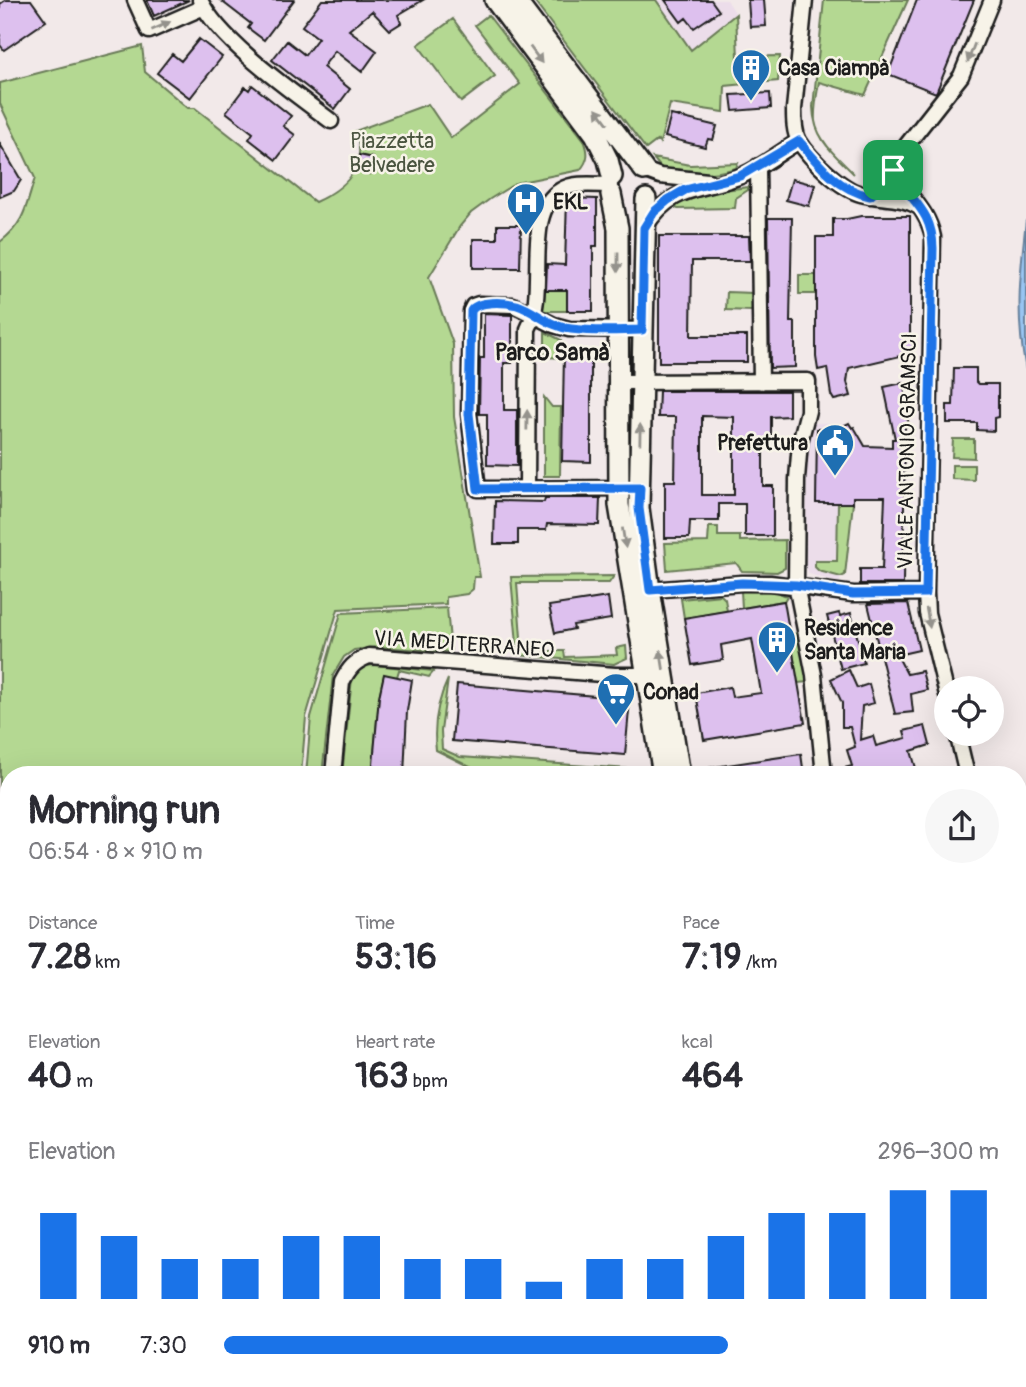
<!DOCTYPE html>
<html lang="en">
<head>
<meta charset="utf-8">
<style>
	body { margin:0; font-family:Pangolin,sans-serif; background:#f7f7f7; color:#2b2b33; height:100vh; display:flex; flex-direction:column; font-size:26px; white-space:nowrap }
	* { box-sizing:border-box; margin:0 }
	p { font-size:23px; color:#7c7c81 }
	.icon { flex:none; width:38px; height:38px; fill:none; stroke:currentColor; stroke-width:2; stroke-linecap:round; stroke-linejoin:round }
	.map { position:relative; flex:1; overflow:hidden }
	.details { position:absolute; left:0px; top:766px; width:1027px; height:621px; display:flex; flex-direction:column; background:#fff; border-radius:28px 28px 0 0; box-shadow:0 7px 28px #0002 }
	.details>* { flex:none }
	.controls { position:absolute; left:934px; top:676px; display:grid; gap:14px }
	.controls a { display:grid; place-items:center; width:70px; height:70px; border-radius:50%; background:#fff; box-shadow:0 7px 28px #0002; font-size:35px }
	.pin { position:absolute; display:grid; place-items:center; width:60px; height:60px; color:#fff; margin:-30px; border-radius:14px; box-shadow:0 4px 10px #0006 }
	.round { display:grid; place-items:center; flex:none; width:74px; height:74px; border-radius:37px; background:#f7f7f7 }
	.overview { display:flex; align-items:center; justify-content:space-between; height:119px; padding:0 28px }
	h1 { font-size:38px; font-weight:800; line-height:52px }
	.figures { display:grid; grid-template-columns:repeat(3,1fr); gap:10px; height:119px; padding:7px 28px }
	.figures div { display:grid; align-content:center }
	.figures b { font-size:35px; font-weight:800 }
	.figures small { font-size:19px; font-weight:400 }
	.figures p { font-size:19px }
	.chart { height:196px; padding:14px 28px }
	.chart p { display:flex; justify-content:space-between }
	.chart svg { width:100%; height:126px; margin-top:7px; stroke:#1a73e8; stroke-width:6 }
	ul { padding:0 28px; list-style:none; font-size:23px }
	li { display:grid; grid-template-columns:112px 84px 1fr; align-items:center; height:52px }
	li i { height:18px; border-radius:9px; background:#1a73e8 }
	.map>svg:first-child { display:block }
</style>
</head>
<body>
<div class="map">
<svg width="1026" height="1387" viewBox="0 0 1026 1387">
	<rect width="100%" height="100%" fill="#f2e9e9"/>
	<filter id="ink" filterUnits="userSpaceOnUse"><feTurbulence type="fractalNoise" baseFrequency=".0143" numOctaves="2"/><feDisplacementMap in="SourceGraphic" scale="14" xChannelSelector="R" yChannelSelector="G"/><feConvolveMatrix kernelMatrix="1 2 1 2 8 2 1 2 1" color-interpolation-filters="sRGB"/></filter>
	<g filter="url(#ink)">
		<path fill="#ecddea" d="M656,0H727L736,14L691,50Z
			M812,423H849L852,427H854L864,443L854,451L853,503L845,575L841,577L839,583L809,574L806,566L807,480L803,478L806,442Z"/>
		<path fill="#b4d892" stroke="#687a57" stroke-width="2" d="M533,0H656L691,50L736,14L738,57L780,56L778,81L725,86L724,112L670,104L660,143L658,140L646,149Z
			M824,0H908L865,95L819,82C817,94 814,108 815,121C818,141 840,160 854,174C832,152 814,139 813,107Z
			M488,15L584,140C589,152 589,160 580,170L516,183L490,199L471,213L460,226L429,277L453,344L454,417L480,577H474L473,589L467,594L446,597V604L338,609L306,717L301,775H9V1379H743L744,1387H0V242C25,223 26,206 35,178L0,104V83L142,46L145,72L188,108H195L315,202C346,188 369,167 355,131L428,104L451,138L520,84L475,25Z
			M453,19L495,76L461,102L418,45Z
			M653,158L690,165L738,163L736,168C711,176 687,175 662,169Z
			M748,187V190L736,198L735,208L678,209L674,207C686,191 729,190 748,187Z
			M799,275H816V287H825L826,294H799Z
			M543,290H567V311H543Z
			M727,292L753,293L752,311L726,310Z
			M545,332L561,340L562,358L545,357Z
			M544,397L552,407H561L560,476H544Z
			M953,439H974V458L952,457Z
			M952,465H974V480L952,479Z
			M838,503H853L845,575L841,577L819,571L815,567V561H837Z
			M709,527H718V536H740V541L785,540V568L777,572L742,571L736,563L667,570L665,543L708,542Z
			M614,576L609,583H517L522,651H564L565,657L617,655L616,648L626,646L627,658L614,664L518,655L511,577Z
			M741,591L776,592L787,596L784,601L742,608Z
			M721,595L725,599L727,611L684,618L681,599Z
			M447,608L451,652L379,647L354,650L344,657L333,675L322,775H306L311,717L341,613Z
			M797,633L808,682L798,683L790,635Z
			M374,665L434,671L429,677L399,670L397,677L384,675L379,697L372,775H342L352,678C356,668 364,666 374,665Z
			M448,679L441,731L442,749L460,757L629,769L617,775H577L572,772L554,773V775H486L436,750C433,725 437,702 448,679Z"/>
		<path fill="#98c4f1" stroke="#66819c" stroke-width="2" d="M1026,220V370C1015,316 1020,274 1026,220Z"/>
		<path fill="#ddc0ee" stroke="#1c1c1c" stroke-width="2" fill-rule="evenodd" d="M6,0H31L46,21L4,50L0,45V4Z
			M147,0H189L154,16Z
			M220,0H294L264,40L248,28L251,24Z
			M322,0H423L398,15L401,23L390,30L372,11L349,30L377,51L362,72L335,51L323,67L350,89L335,109L272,60L287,41L305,55L318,38L302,26Z
			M665,0H711L719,11L694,28L686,18L681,22Z
			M748,0H764L766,26L750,27Z
			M917,0H974L936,93L888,74Z
			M199,39L222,57L190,98L157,73L172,54L181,61Z
			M252,85L291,116L283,126L295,135L276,160L249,139L253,133L226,112L245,87L249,90Z
			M770,93L771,108L733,111L731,95Z
			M671,115L717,126L713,140L708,139L705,147L665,137Z
			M0,144L21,180L14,191L0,197Z
			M359,155L373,158L370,174L355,170Z
			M792,179L815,185L809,206L786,200Z
			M567,198L597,199V246H593V311H567V290H546L547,264L565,265Z
			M861,216H910V335H913V353L849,368L847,382L851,396L834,400L831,395L827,368L818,370L816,357V237H833V219H847Z
			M768,218H792L790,322H795V367L770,368Z
			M497,225H521L520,268H473V239H497Z
			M659,236H749L750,261H692L691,336H747V362H659Z
			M484,314L512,315V363H504V410H517V466L487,465V414H479L480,358H484Z
			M591,353V462L562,461L564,354Z
			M954,368H976V382L978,384H998V417L994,418V431L977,430V423H947V405H953Z
			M903,383L910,416L907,417L909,426H905L903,584H860V569H882L885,497H853V503H816L817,429H837L849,423L852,428L854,427L865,446L892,447V439H895L884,387Z
			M659,391H789V416L771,417V441H763V486H773V536H745V504H719V521H690L689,538H665V481H675L676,417H658ZM702,416L734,417V495H702Z
			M545,498H600L599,525L547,524L546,530H518V544H494L495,501L544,502Z
			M608,597L611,619L573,625L574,629L555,633L549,606Z
			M784,601L805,723L704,740L696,693L730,687L732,697L761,693L752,639L721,645L723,660L692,665L684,618Z
			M908,603L919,650L897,655L907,674L922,671L927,690L911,694L913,712L895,714L868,604Z
			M839,613L840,616L851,613L864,663L841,669L827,616Z
			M849,670L857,688L869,684L874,703L862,706L860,740L873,736L876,746L906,738L904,731L925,726L930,745L911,751L918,775H833V771L852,766L847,750L855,747L850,727H842V703L831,679Z
			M384,674L412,680L407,711L404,775H372L379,697Z
			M457,684L630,699L625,755L452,741Z
			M801,754L804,775H701V769Z"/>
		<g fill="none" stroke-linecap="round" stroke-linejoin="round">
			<g stroke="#1c1c1c" stroke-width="19">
				<path id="street" d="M135,0L149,31L204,7
					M200,0C219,41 294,93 331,121
					M805,0L794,109C794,120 794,132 799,141C810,159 841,189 861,194C881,199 901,196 919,207
					M758,166L761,382
					M644,170L660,176L708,181
					M893,170C906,196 927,207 933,237L926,593L927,613L947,695
					M870,196L886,182L898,156L961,76L992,0
					M645,227C674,182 701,193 743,175C763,166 780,152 799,141
					M619,382L808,381V411L800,442L797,479L796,585L814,675L824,775
					M527,488L528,329C549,292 521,213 561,190C574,182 595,185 610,185
					M640,488L478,489L469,414L471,311L473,306L479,304L513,305L554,325L569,329L642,330
					M650,590L742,583H770L853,594L926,593
					M957,733L967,775
					M333,775L342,682C349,668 354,662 369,656L615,675H637L646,671
					M1018,978L1026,1009
					M1018,1345L1026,1344
					M945,1379L946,1382L955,1387
					M799,1387L840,1379"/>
			</g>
			<g stroke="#1c1c1c" stroke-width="24">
				<path id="secondary" d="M495,0L595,134L608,160L612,176
					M515,0L644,170
					M611,194L618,228L619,505L663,775
					M646,199L639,508L650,590L680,775
					M758,1379L760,1387
					M777,1379L779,1387"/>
			</g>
			<use href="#street" stroke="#f7f3e8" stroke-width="14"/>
			<use href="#secondary" stroke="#f7f3e8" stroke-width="19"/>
		</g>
		<defs><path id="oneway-solid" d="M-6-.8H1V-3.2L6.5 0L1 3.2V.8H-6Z" transform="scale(1.75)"/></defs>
		<g fill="#94928c">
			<use href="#oneway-solid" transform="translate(161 26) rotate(-24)"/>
			<use href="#oneway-solid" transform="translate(971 53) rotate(111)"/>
			<use href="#oneway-solid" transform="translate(536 55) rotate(54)"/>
			<use href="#oneway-solid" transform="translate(602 116) rotate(-127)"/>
			<use href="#oneway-solid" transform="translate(618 262) rotate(90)"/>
			<use href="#oneway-solid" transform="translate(527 420) rotate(-89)"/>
			<use href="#oneway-solid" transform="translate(640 434) rotate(-89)"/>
			<use href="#oneway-solid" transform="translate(624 538) rotate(81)"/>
			<use href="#oneway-solid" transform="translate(928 618) rotate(80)"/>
			<use href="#oneway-solid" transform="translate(662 660) rotate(-99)"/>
		</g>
	</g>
	<g fill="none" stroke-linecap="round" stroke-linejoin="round" filter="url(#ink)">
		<g stroke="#fff" stroke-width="14">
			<path id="route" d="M799,141C818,164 838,190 870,196L886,182L893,170C909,201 932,208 933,248L926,593L853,594L796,585L742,583L650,590L639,508L640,488L478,489L469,414L471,311C477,300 505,302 517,305C536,311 549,327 571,329C594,332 618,331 642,330L644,228L654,212L668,200L685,190L740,176Z"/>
		</g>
		<use href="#route" stroke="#1a73e8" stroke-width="9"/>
	</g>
	<defs>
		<g id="building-pin" transform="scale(2.0125)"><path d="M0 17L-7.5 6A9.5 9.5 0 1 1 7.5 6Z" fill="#1f6fb2" stroke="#f7f3e8"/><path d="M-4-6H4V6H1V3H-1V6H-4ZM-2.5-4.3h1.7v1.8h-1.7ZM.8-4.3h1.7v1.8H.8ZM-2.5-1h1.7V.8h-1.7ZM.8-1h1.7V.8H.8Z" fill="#fff"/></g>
		<g id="hospital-pin" transform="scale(2.0125)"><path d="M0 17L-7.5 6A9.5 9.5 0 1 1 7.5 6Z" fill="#1f6fb2" stroke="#f7f3e8"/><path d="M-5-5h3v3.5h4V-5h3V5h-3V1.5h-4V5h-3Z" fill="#fff"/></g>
		<g id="civic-pin" transform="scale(2.0125)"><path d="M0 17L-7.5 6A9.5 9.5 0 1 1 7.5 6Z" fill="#1f6fb2" stroke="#f7f3e8"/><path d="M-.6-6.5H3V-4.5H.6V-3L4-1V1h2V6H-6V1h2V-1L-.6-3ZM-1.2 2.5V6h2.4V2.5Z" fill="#fff"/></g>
		<g id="supermarket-pin" transform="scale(2.0125)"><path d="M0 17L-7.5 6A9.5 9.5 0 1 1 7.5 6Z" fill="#1f6fb2" stroke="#f7f3e8"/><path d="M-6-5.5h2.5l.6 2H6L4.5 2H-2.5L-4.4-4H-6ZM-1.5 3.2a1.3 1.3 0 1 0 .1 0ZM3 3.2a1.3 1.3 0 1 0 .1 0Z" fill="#fff"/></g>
	</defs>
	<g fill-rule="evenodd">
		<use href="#building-pin" x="751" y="68"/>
		<use href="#hospital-pin" x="526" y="202"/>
		<use href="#civic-pin" x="835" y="443"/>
		<use href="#building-pin" x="777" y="640"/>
		<use href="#supermarket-pin" x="616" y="692"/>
	</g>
	<g text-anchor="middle" stroke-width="5" stroke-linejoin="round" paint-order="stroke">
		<g font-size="21" font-weight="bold" fill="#1c1c1c" stroke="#f7f3e8" text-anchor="start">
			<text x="778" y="75">Casa Ciampà</text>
			<text x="553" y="209">EKL</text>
			<text x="808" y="450" text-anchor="end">Prefettura</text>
			<text x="804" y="635">Residence<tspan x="804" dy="24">Santa Maria</tspan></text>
			<text x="643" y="699">Conad</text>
		</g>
		<g font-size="21" fill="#4a543f" stroke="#f7f3e8">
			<text x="392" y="148">Piazzetta<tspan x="392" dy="24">Belvedere</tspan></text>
		</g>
		<g font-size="21" fill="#1c1c1c" stroke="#f7f3e8">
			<text transform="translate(907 451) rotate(-89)" y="7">VIALE ANTONIO GRAMSCI</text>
			<text transform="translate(464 644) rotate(4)" y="7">VIA MEDITERRANEO</text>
		</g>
		<g font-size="23" font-weight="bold" fill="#1c1c1c" stroke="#f7f3e8">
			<text x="552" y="360">Parco Samà</text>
		</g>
	</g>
</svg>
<div class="controls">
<a><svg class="icon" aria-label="locate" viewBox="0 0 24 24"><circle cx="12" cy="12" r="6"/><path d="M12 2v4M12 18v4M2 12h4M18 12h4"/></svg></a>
</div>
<div class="pin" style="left:893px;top:170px;background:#1e9e55"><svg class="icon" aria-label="arrive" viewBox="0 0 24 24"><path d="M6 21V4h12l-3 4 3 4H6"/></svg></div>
<section class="details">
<div class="overview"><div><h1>Morning run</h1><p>06:54 · 8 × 910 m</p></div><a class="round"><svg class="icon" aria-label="share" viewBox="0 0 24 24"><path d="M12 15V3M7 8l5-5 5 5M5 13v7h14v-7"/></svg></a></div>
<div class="figures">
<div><p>Distance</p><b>7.28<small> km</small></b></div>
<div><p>Time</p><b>53:16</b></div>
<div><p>Pace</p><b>7:19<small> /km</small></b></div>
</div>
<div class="figures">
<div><p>Elevation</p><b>40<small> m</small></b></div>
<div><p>Heart rate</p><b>163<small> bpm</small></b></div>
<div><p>kcal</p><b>464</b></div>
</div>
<div class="chart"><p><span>Elevation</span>296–300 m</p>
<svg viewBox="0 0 160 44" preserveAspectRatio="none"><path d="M5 44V14M15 44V22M25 44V30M35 44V30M45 44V22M55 44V22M65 44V30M75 44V30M85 44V38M95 44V30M105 44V30M115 44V22M125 44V14M135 44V14M145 44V6M155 44V6"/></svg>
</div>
<ul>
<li><b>910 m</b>7:30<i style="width:65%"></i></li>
</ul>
</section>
</div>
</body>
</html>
